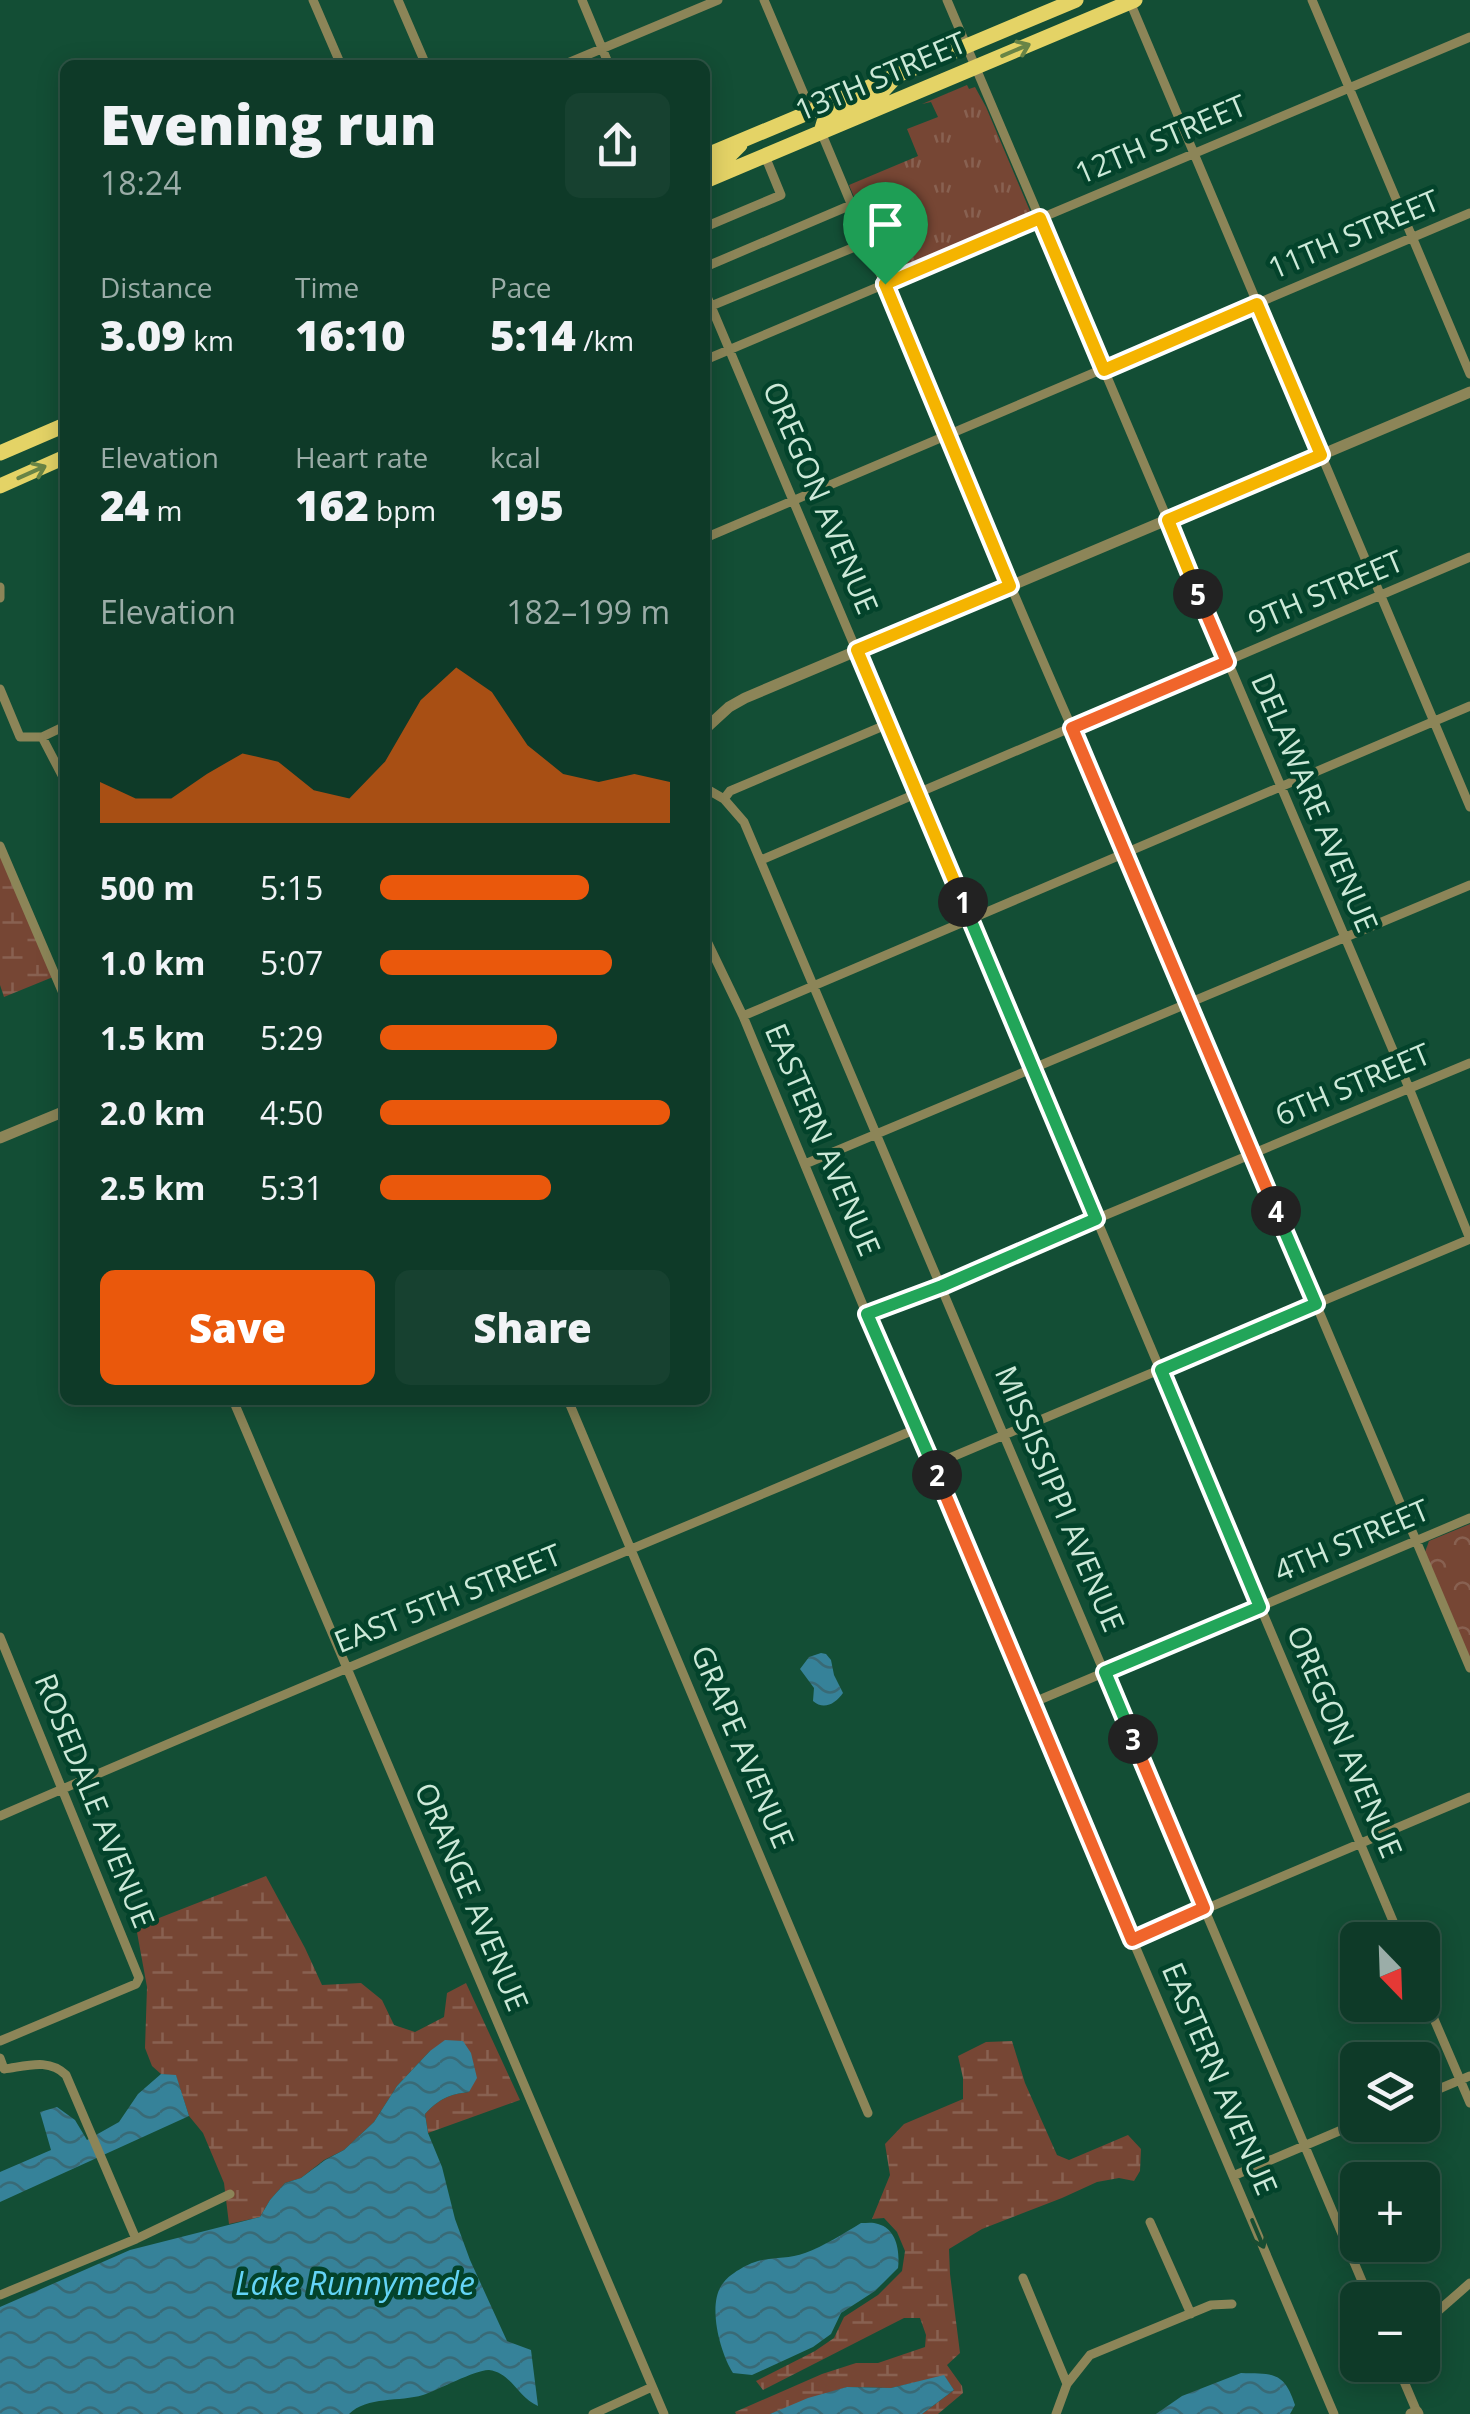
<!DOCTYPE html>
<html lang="en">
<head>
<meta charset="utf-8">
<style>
	body { margin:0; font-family:"Open Sans",sans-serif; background:#174130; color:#f1f3f6; height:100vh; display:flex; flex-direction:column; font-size:38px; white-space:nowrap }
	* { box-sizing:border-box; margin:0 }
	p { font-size:32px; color:#9bada8 }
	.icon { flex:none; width:55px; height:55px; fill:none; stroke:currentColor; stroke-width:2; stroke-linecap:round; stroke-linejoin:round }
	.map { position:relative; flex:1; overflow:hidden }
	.side { position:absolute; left:60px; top:60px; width:650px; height:1345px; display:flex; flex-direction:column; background:#0e3a28; border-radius:15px; box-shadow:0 5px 25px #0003,0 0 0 2px #2e5445 }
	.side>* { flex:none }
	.needle { width:65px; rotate:157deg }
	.buttons { position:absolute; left:1340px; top:1922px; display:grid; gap:20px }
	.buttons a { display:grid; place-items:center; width:100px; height:100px; border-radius:15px; background:#0e3a28; box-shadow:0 5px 25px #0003,0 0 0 2px #2e5445; font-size:50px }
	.pin { position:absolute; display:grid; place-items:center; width:85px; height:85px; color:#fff; margin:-102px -42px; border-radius:50% 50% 50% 0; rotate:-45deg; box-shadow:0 0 10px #0007 }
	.pin .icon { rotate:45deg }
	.km { position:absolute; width:50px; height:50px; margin:-25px; border-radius:50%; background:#222; color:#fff; font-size:28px; line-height:50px; text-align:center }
	.round { display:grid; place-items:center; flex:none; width:105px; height:105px; border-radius:15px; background:#174130 }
	.head { display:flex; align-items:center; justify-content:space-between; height:170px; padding:0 40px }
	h1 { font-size:55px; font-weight:800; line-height:75px }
	.figures { display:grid; grid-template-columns:repeat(3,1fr); gap:15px; height:170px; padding:10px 40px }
	.figures div { display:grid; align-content:center }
	.figures b { font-size:42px; font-weight:800 }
	.figures small { font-size:28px; font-weight:400 }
	.figures p { font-size:28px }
	.chart { height:280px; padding:20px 40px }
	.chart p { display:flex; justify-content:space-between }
	.chart svg { width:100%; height:180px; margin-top:10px; fill:#ea580c; opacity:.7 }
	.button { display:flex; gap:20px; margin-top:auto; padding:20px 40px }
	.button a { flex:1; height:115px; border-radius:15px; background:#ea580c; color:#fff; font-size:40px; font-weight:800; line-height:115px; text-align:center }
	.button a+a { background:#174130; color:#f1f3f6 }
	ul { padding:0 40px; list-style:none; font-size:32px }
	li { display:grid; grid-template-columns:160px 120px 1fr; align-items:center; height:75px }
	li i { height:25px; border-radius:12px; background:#ea580c }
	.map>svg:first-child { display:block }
</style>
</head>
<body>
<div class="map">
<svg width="1470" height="2414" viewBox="0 0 1470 2414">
	<defs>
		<pattern id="grass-tufts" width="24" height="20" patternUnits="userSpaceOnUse" patternTransform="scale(2.5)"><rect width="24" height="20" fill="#764634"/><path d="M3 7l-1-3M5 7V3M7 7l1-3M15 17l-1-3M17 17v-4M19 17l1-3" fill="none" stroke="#886151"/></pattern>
		<pattern id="forest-crowns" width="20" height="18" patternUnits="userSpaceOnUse" patternTransform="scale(2.5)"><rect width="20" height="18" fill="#764634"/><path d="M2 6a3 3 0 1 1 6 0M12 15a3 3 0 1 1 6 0" fill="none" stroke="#886151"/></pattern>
		<pattern id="wetland-marsh" width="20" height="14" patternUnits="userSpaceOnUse" patternTransform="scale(2.5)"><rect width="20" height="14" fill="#764634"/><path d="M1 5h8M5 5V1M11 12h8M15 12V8" fill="none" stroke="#886151"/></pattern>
		<pattern id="water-waves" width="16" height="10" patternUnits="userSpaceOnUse" patternTransform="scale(2.5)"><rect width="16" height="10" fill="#368299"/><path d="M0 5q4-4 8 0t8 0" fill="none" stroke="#396a76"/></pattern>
	</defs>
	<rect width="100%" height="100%" fill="#134e35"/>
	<path fill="url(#grass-tufts)" d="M967,85L969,89L975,87L986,107L1030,211L1023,220L898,273L886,272L849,185L918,156L907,129L938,117L931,102L922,104Z"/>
	<path fill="url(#forest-crowns)" d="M1470,1524V1658L1425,1552L1429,1541Z"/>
	<path fill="url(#wetland-marsh)" d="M0,854L53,977L4,997L0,985Z
		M266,1876L305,1948L322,1985L361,1983L382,2000L394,2025L415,2032L444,2017L447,1993L466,1983L520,2100L428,2133L425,2114C439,2099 449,2094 469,2092L430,2051L397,2086L374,2122L344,2150L324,2160L301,2178L285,2183L270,2200L260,2217L229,2224L224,2183L203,2133L189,2116L176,2076L161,2074L152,2066L145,2048L147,1987L136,1927Z
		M1012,2041L1025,2083L1057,2155L1069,2160L1128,2135L1141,2149L1140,2171L1134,2181L1119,2178L1097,2182L1062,2198L982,2229L949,2249L950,2274L960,2353L947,2365L962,2386L963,2393L938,2414H922L954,2390L944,2376L891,2388L847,2387L770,2414H736L735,2412L822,2374L856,2363H878L925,2347L926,2335L920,2318H904L763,2390L756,2381L815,2351L834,2338L844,2317L878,2295L902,2271L905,2251L897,2232L884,2218L872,2219L890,2175L885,2144L904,2124L963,2099V2078L958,2056L986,2042Z"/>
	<path fill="url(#water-waves)" d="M821,1653L826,1654L831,1660L834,1675L843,1693C836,1703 824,1711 813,1701L814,1688L800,1669L809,1657Z
		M445,2040L463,2041L471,2053L477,2078L469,2092C449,2094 439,2099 425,2114L428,2133L442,2167L455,2219L470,2260L507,2341L531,2350L538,2406C518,2398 512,2373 489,2370C477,2369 438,2390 423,2395C400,2402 367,2396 349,2414H0V2307L130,2250L260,2217L270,2200L285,2183L301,2178L325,2160L344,2150L374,2122L397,2086L430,2051Z
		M161,2074L176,2075L189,2116L0,2202V2172L51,2150L40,2112L57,2107L75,2120L87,2140L119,2122L138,2094Z
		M861,2223C867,2223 873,2222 878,2224C897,2229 900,2252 898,2268L875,2291L841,2313L831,2334L813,2347L752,2375L733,2373C720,2353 706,2302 724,2282C730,2274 747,2264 758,2261C773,2257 789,2259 805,2253C824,2246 843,2234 861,2223Z
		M1241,2373C1273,2374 1284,2371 1295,2405L1290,2414H1156L1182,2396Z
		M944,2375L954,2390L922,2414H770L808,2398L847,2387L891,2388Z"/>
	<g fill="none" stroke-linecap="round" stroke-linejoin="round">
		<path stroke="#8c8558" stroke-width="9" d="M313,0L341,65
			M398,0L426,65
			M582,0L609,65
			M764,0L811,111
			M1312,0L1470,374
			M1130,2L1470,807
			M563,65L718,0
			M821,132C905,331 985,531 1072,728L1470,1668
			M705,227L781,195L765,156
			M705,267L851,205
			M705,292L1401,1940
			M711,306L867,242
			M705,360L1470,37
			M705,538L1470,213
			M0,587V598
			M63,640L65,643
			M0,689L20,737H42L65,726
			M42,737L65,781
			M705,788L724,799L744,822L1370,2300
			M724,799L730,791L888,724
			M0,846L65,998
			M761,860L1470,557
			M705,937L743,1016L867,1315L1334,2414
			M743,1016L1470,706
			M805,1164L1470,885
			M867,1315L942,1286L1096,1219L1470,1063
			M233,1400L664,2414
			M568,1400L868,2113
			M933,1465L1470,1239L1409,1088L947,0
			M0,1637L139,1978L136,1984L0,2041
			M1032,1703L1470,1518
			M0,1816C304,1684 611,1559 916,1429
			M1132,1940L1470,1797
			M1422,1991L1470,2103
			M0,2058L4,2069C27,2066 49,2058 66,2075L136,2239
			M1422,2096L1470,2076
			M1233,2176L1358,2123
			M1150,2222L1191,2314
			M1023,2278L1067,2384
			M0,2295L136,2239L230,2194
			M1422,2325L1470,2283
			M1397,2365L1417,2412
			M593,2414L652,2387
			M1056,2414L1067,2384L1090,2355L1211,2305L1232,2304"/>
		<path stroke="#8c8558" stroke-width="11" d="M705,729L729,707L745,698L1470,392
			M0,1138L65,1111
			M1411,2414L1417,2412L1418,2414"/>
		<path stroke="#e4d366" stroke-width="15" d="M821,132L824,122L830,116L880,94L892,81
			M705,156L1076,0
			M705,169L725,160L740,145
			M705,181L1135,0
			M0,453L65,425
			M0,486L65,457"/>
	</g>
	<defs><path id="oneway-shaft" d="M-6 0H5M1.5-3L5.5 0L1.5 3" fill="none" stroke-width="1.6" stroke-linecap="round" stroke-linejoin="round" transform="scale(2.5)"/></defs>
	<g stroke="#688446">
		<use href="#oneway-shaft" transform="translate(1016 50) rotate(-23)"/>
		<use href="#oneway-shaft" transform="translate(32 472) rotate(-24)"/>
	</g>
	<use stroke="#184d32" href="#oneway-shaft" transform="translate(1258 2234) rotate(67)"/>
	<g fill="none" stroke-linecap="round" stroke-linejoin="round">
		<g stroke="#fff" stroke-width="20">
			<path id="split-1" d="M885,284L1010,586L857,650L963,902"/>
		</g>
		<g stroke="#fff" stroke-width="20">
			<path id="split-2" d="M937,1475L867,1314L942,1286L1096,1219L963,902"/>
		</g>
		<g stroke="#fff" stroke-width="20">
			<path id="split-3" d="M937,1475L1132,1940L1204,1908L1133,1739"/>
		</g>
		<g stroke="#fff" stroke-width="20">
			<path id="split-4" d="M1133,1739L1105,1672L1260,1607L1161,1370L1316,1304L1276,1211"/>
		</g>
		<g stroke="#fff" stroke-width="20">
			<path id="split-5" d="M1198,594L1227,662L1072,728L1276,1211"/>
		</g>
		<g stroke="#fff" stroke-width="20">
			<path id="split-6" d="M885,284L1040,218L1104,370L1257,304L1321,455L1168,520L1198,594"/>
		</g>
		<use href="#split-1" stroke="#f5b400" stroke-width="12"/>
		<use href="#split-2" stroke="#22a559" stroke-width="12"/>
		<use href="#split-3" stroke="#f0652b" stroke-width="12"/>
		<use href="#split-4" stroke="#22a559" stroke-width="12"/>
		<use href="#split-5" stroke="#f0652b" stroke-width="12"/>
		<use href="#split-6" stroke="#f5b400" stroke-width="12"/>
	</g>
	<g text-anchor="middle" stroke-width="9" stroke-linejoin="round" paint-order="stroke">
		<g font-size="30" fill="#cce9d8" stroke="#03432b">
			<text transform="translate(881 77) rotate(-23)" y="10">13TH STREET</text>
			<text transform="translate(1161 140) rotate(-23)" y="10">12TH STREET</text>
			<text transform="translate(1354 235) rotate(-23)" y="10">11TH STREET</text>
			<text transform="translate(820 498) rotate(67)" y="10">OREGON AVENUE</text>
			<text transform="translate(1326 592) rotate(-23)" y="10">9TH STREET</text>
			<text transform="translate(1314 803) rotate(67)" y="10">DELAWARE AVENUE</text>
			<text transform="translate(1353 1085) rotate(-23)" y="10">6TH STREET</text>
			<text transform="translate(822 1140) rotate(67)" y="10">EASTERN AVENUE</text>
			<text transform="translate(1059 1499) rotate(67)" y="10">MISSISSIPPI AVENUE</text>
			<text transform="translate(1352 1541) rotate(-23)" y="10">4TH STREET</text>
			<text transform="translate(448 1599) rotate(-22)" y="10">EAST 5TH STREET</text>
			<text transform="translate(1344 1742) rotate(67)" y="10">OREGON AVENUE</text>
			<text transform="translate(742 1747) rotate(67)" y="10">GRAPE AVENUE</text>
			<text transform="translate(94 1801) rotate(68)" y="10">ROSEDALE AVENUE</text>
			<text transform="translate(471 1897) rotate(67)" y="10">ORANGE AVENUE</text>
			<text transform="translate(1219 2079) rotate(67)" y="10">EASTERN AVENUE</text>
		</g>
		<g font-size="32" font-style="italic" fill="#64d4f6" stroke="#03432b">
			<text x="355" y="2295">Lake Runnymede</text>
		</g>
	</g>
</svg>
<div class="buttons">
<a><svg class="needle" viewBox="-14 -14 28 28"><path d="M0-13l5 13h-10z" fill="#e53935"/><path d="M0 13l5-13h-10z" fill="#9bada8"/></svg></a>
<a><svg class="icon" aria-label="layers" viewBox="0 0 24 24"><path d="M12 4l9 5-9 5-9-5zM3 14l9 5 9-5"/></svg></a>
<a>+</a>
<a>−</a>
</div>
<div class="pin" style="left:885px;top:284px;background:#1e9e55"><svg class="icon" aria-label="arrive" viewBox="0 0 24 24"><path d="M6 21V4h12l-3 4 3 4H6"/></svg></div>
<b class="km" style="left:963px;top:902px">1</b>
<b class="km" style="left:937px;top:1475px">2</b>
<b class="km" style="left:1133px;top:1739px">3</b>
<b class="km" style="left:1276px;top:1211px">4</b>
<b class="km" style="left:1198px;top:594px">5</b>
<section class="side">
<div class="head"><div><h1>Evening run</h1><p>18:24</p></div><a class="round"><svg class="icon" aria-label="share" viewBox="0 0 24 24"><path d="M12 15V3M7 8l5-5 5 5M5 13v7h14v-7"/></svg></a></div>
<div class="figures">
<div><p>Distance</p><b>3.09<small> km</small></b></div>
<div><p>Time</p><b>16:10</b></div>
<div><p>Pace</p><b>5:14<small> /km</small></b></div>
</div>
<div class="figures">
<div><p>Elevation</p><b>24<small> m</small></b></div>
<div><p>Heart rate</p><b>162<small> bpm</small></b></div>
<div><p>kcal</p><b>195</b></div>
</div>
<div class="chart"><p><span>Elevation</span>182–199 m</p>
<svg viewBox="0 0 160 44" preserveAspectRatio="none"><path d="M0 44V34L10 38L20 38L30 32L40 27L50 29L60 36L70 38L80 29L90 14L100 6L110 12L120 25L130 32L140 34L150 32L160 34V44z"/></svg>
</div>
<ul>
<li><b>500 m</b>5:15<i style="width:72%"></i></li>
<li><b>1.0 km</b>5:07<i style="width:80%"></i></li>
<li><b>1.5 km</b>5:29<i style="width:61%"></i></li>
<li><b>2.0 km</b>4:50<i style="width:100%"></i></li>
<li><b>2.5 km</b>5:31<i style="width:59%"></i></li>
</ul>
<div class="button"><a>Save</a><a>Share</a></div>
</section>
</div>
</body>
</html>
